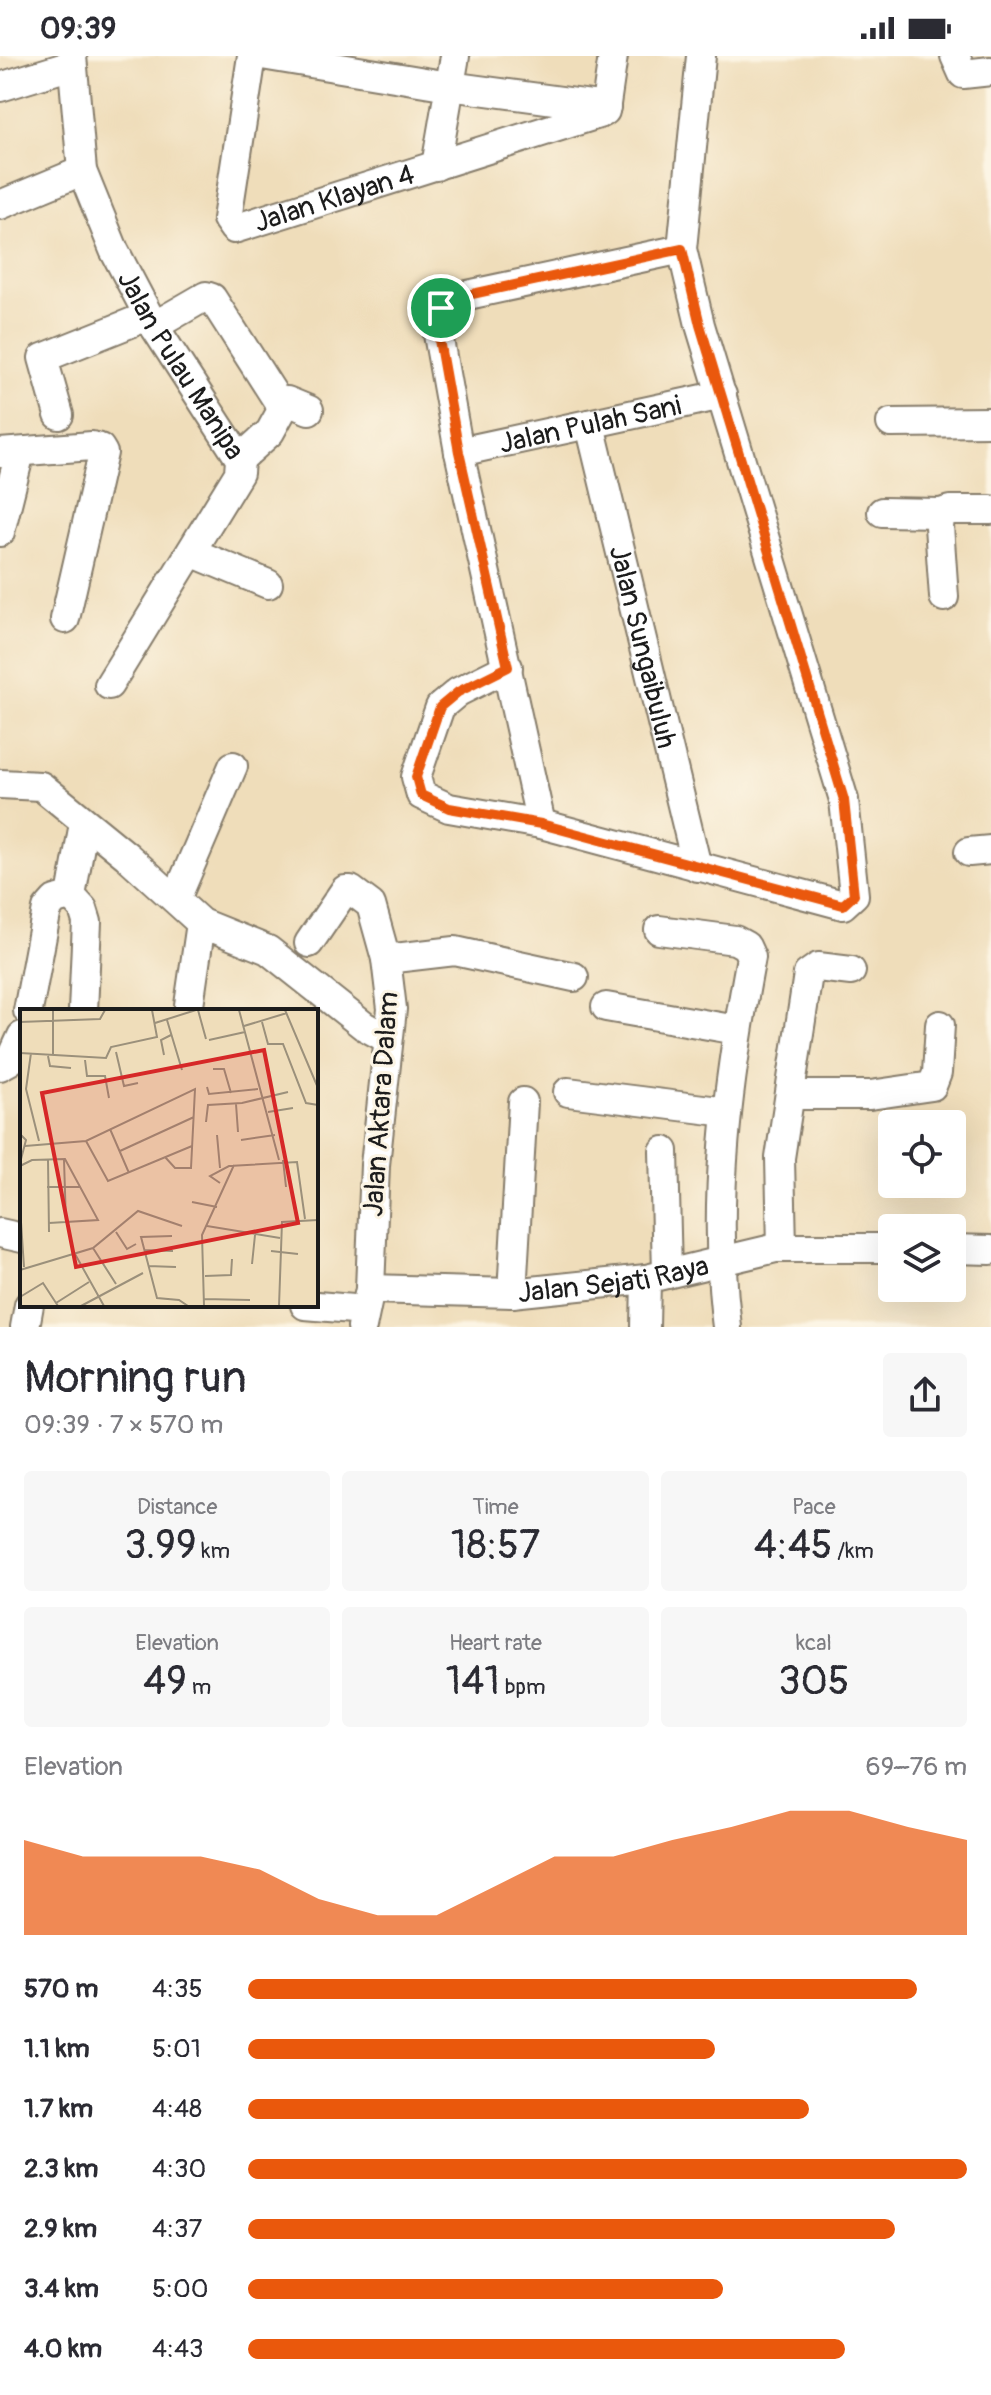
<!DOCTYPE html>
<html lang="en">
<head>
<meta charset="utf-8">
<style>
	body { margin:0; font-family:Pangolin,sans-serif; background:#f7f7f7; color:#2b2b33; height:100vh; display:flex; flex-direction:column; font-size:30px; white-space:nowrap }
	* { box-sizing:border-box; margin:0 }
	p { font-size:26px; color:#7c7c81 }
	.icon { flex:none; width:44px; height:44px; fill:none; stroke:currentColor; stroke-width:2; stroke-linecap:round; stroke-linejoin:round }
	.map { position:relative; height:1271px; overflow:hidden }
	.details { display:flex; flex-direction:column; background:#fff; flex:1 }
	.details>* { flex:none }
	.buttons { position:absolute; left:878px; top:1054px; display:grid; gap:16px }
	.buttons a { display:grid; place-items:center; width:88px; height:88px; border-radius:8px; background:#fff; box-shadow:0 8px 32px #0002; font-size:40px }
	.pin { position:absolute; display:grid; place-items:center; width:68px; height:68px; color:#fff; margin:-34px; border:4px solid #fff; border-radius:50%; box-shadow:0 2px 8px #0007 }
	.round { display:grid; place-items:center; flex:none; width:84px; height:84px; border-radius:8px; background:#f7f7f7 }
	.overview { display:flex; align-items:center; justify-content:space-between; height:136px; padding:0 24px }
	h1 { font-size:44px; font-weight:600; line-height:60px }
	.metrics { display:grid; grid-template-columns:repeat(3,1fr); gap:12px; height:136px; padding:8px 24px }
	.metrics div { display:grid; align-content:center; border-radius:8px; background:#f7f7f7; text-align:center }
	.metrics b { font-size:40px; font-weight:600 }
	.metrics small { font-size:22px; font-weight:400 }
	.metrics p { font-size:22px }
	.chart { height:224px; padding:16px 24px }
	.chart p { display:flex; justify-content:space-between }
	.chart svg { width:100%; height:144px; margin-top:8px; fill:#ea580c; opacity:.7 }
	ul { padding:0 24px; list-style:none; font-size:26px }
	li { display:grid; grid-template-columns:128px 96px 1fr; align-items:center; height:60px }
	li i { height:20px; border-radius:10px; background:#ea580c }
	.status { display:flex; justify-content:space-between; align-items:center; height:56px; padding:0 40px; background:#fff; direction:ltr }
	.status svg { height:22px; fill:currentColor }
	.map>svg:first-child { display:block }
</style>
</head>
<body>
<div class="status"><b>09:39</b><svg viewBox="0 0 49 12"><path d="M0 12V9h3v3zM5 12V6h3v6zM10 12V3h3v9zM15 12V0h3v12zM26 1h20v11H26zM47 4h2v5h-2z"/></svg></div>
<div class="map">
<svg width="991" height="1271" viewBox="0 0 991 1271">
	<rect width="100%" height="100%" fill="#fcf5e5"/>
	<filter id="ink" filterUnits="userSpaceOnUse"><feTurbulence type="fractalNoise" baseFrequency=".0125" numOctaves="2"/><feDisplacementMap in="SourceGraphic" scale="16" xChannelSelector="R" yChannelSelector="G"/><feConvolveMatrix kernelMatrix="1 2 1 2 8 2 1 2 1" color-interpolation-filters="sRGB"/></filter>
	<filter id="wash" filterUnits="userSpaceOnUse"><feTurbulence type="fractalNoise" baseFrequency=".006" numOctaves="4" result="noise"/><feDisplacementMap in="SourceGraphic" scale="32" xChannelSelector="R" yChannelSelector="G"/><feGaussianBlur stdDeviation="1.8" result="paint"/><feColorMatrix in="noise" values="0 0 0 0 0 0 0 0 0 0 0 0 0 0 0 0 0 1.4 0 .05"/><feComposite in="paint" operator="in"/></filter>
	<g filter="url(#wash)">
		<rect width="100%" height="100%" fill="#efddba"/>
	</g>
	<g filter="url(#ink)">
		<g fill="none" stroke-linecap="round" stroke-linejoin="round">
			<g stroke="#867c6b" stroke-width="32">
				<g id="minor">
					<path id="s1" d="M72,0L82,115L114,194L154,270L240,403L239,417L109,629"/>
					<path id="s2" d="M252,0L227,163L234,173L602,57L605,55L613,0"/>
					<path d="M268,0L449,30L606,51"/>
					<path d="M955,0L963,18L991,15"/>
					<path d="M0,31L72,9"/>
					<path d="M436,110L455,0"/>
					<path d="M0,149L82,115"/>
					<path d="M154,270L206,240L212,242L281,350"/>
					<path d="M59,359L43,302L148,260"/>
					<path d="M891,367L991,366"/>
					<path id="s3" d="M590,369L697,811"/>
					<path id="s4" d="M459,396L722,339"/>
					<path d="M0,397L92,390L100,392L103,397L65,563"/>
					<path d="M240,403L270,376L287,345L309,354"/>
					<path d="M882,456L941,457"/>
					<path d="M0,476L20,396"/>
					<path d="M191,496L268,528"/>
					<path d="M944,541L939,470L941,457L950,454H991"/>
					<path d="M508,611L458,636L440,651L416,721L421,739L449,752L541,768L843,849L854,839L844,744L700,269L682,193L701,0"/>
					<path d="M0,728L41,730L127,800L201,867L268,894L364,970L388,983"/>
					<path d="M541,768L459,396L436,267L441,252L463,240L682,193"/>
					<path d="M969,796L991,794"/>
					<path d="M71,840L83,853L87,866L83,955"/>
					<path d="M176,843L233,710"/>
					<path d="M659,874L735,884L746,890L751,901C728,1024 711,1147 727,1271"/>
					<path d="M309,887L345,834H351L371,849L386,903L392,953L375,1109L370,1233L362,1271"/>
					<path d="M386,903L455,895L574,921"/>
					<path d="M189,949L201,867"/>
					<path d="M606,951L737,974"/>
					<path d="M28,955L47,853L55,844L71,840L84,767"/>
					<path d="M0,1010L11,1004L22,980"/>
					<path d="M568,1036L727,1056"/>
					<path d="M790,1039H870L932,1030L937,1017L940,969"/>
					<path d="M664,1095L667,1218"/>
					<path d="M0,1177L22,1182"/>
					<path d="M782,1192L780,1102L808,918L818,911L851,915"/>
					<path d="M952,1193L991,1194"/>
					<path id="s5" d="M370,1233L512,1237L646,1223L776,1192H892"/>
					<path d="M512,1237L523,1046"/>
					<path d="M305,1249L365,1254"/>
					<path d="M25,1271L29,1249"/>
					<path d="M645,1271L646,1223"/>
				</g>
			</g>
			<use href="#minor" stroke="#fff" stroke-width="28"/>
		</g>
	</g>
	<g fill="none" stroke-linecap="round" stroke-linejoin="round" filter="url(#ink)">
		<g stroke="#fff" stroke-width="16">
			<path id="route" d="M682,193L700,269L844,744L854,839L843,849L541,768L449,752L421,739L416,721L440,651L458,636L508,611L459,396L436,267L441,252L463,240Z"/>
		</g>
		<use href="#route" stroke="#ea580c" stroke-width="10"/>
	</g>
	<g text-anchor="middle" stroke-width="6" stroke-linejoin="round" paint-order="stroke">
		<g font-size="28" fill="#1c1c1c" stroke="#fcf5e5">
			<text dy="10" stroke="none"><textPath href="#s2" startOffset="282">Jalan Klayan 4</textPath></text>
			<text dy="10" stroke="none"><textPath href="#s1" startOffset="334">Jalan Pulau Manipa</textPath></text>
			<text dy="10" stroke="none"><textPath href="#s4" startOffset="134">Jalan Pulah Sani</textPath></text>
			<text dy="10" stroke="none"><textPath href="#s3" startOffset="228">Jalan Sungaibuluh</textPath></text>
			<text transform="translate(380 1048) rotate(-86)" y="10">Jalan Aktara Dalam</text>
			<text dy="10" stroke="none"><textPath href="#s5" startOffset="244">Jalan Sejati Raya</textPath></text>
		</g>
	</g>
	<g transform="translate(20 953)">
		<rect width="298" height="298" fill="#efddba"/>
		<path fill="none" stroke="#9b907b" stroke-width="2" d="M33,1V47M178,1L186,30M219,1L259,151M265,1L298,79M147,11L162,61M0,13L80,10L85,1M242,13L248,35H263L286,94L298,96M135,14L176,1M224,17L267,4M189,31L225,23M96,43L104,77L118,74M0,44L86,49L91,38L137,28L132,1M11,44L6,80L19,132M144,46L141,31L151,26M28,47L30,57L51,59M65,51L67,67H85L89,89M193,60H204L211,84M187,78L189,85L238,80M216,95L218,123M248,103L273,99M186,113L188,96L222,94L268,83M90,120L109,164M0,125L6,131L0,154M197,126L200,159M221,131L255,126M66,132L88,172L172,137M5,137L66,132L175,80L171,159H155L145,148M100,142L174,108M28,151L29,223M44,151L46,214M263,151L266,178M0,157L12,151L45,150L78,211L29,214M200,174L190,167L209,157L277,153L285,210M27,178H60M172,193L197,198M0,198L4,258M187,217L260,229M96,223L107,240L116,235M152,227L121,228L137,289L159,291L168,297M73,239L96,275M124,241L153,242M251,242L278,245M55,245L84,297M232,255L235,226M128,257L156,258M0,261L73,239L118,202L162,217M185,267L211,266L212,250M0,288L23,274L38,297M184,290L230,291M36,294L69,273M61,297L123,264M184,297L182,226L214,156M259,297L262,213L298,211"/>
		<path fill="#d62828" fill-opacity="0.15" stroke="#d62828" stroke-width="4" d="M244,41L278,214L56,258L22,84Z"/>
		<rect width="298" height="298" fill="none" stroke="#1c1c1c" stroke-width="4"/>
	</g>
</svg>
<div class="buttons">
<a><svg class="icon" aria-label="locate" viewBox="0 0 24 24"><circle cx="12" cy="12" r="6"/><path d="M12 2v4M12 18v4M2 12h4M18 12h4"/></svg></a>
<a><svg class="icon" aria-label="layers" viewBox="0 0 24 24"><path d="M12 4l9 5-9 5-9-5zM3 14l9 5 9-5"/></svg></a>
</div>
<div class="pin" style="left:441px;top:252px;background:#1e9e55"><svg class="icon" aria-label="arrive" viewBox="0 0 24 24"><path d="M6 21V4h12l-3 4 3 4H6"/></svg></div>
</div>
<section class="details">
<div class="overview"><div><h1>Morning run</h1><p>09:39 · 7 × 570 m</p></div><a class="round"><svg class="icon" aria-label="share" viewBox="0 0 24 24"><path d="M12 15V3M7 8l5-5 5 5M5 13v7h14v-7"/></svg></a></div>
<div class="metrics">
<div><p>Distance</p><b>3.99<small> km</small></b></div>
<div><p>Time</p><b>18:57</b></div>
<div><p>Pace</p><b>4:45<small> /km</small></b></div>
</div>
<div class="metrics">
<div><p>Elevation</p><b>49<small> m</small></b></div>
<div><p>Heart rate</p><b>141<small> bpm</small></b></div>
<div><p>kcal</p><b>305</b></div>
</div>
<div class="chart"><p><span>Elevation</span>69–76 m</p>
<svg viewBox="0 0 160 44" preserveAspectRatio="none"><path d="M0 44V15L10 20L20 20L30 20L40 24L50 33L60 38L70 38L80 29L90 20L100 20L110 15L120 11L130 6L140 6L150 11L160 15V44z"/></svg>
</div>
<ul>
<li><b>570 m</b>4:35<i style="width:93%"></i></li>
<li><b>1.1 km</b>5:01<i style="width:65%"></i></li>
<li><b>1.7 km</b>4:48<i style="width:78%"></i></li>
<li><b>2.3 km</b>4:30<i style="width:100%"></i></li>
<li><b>2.9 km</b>4:37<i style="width:90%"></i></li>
<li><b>3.4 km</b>5:00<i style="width:66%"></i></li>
<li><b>4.0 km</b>4:43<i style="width:83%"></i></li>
</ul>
</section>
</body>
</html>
